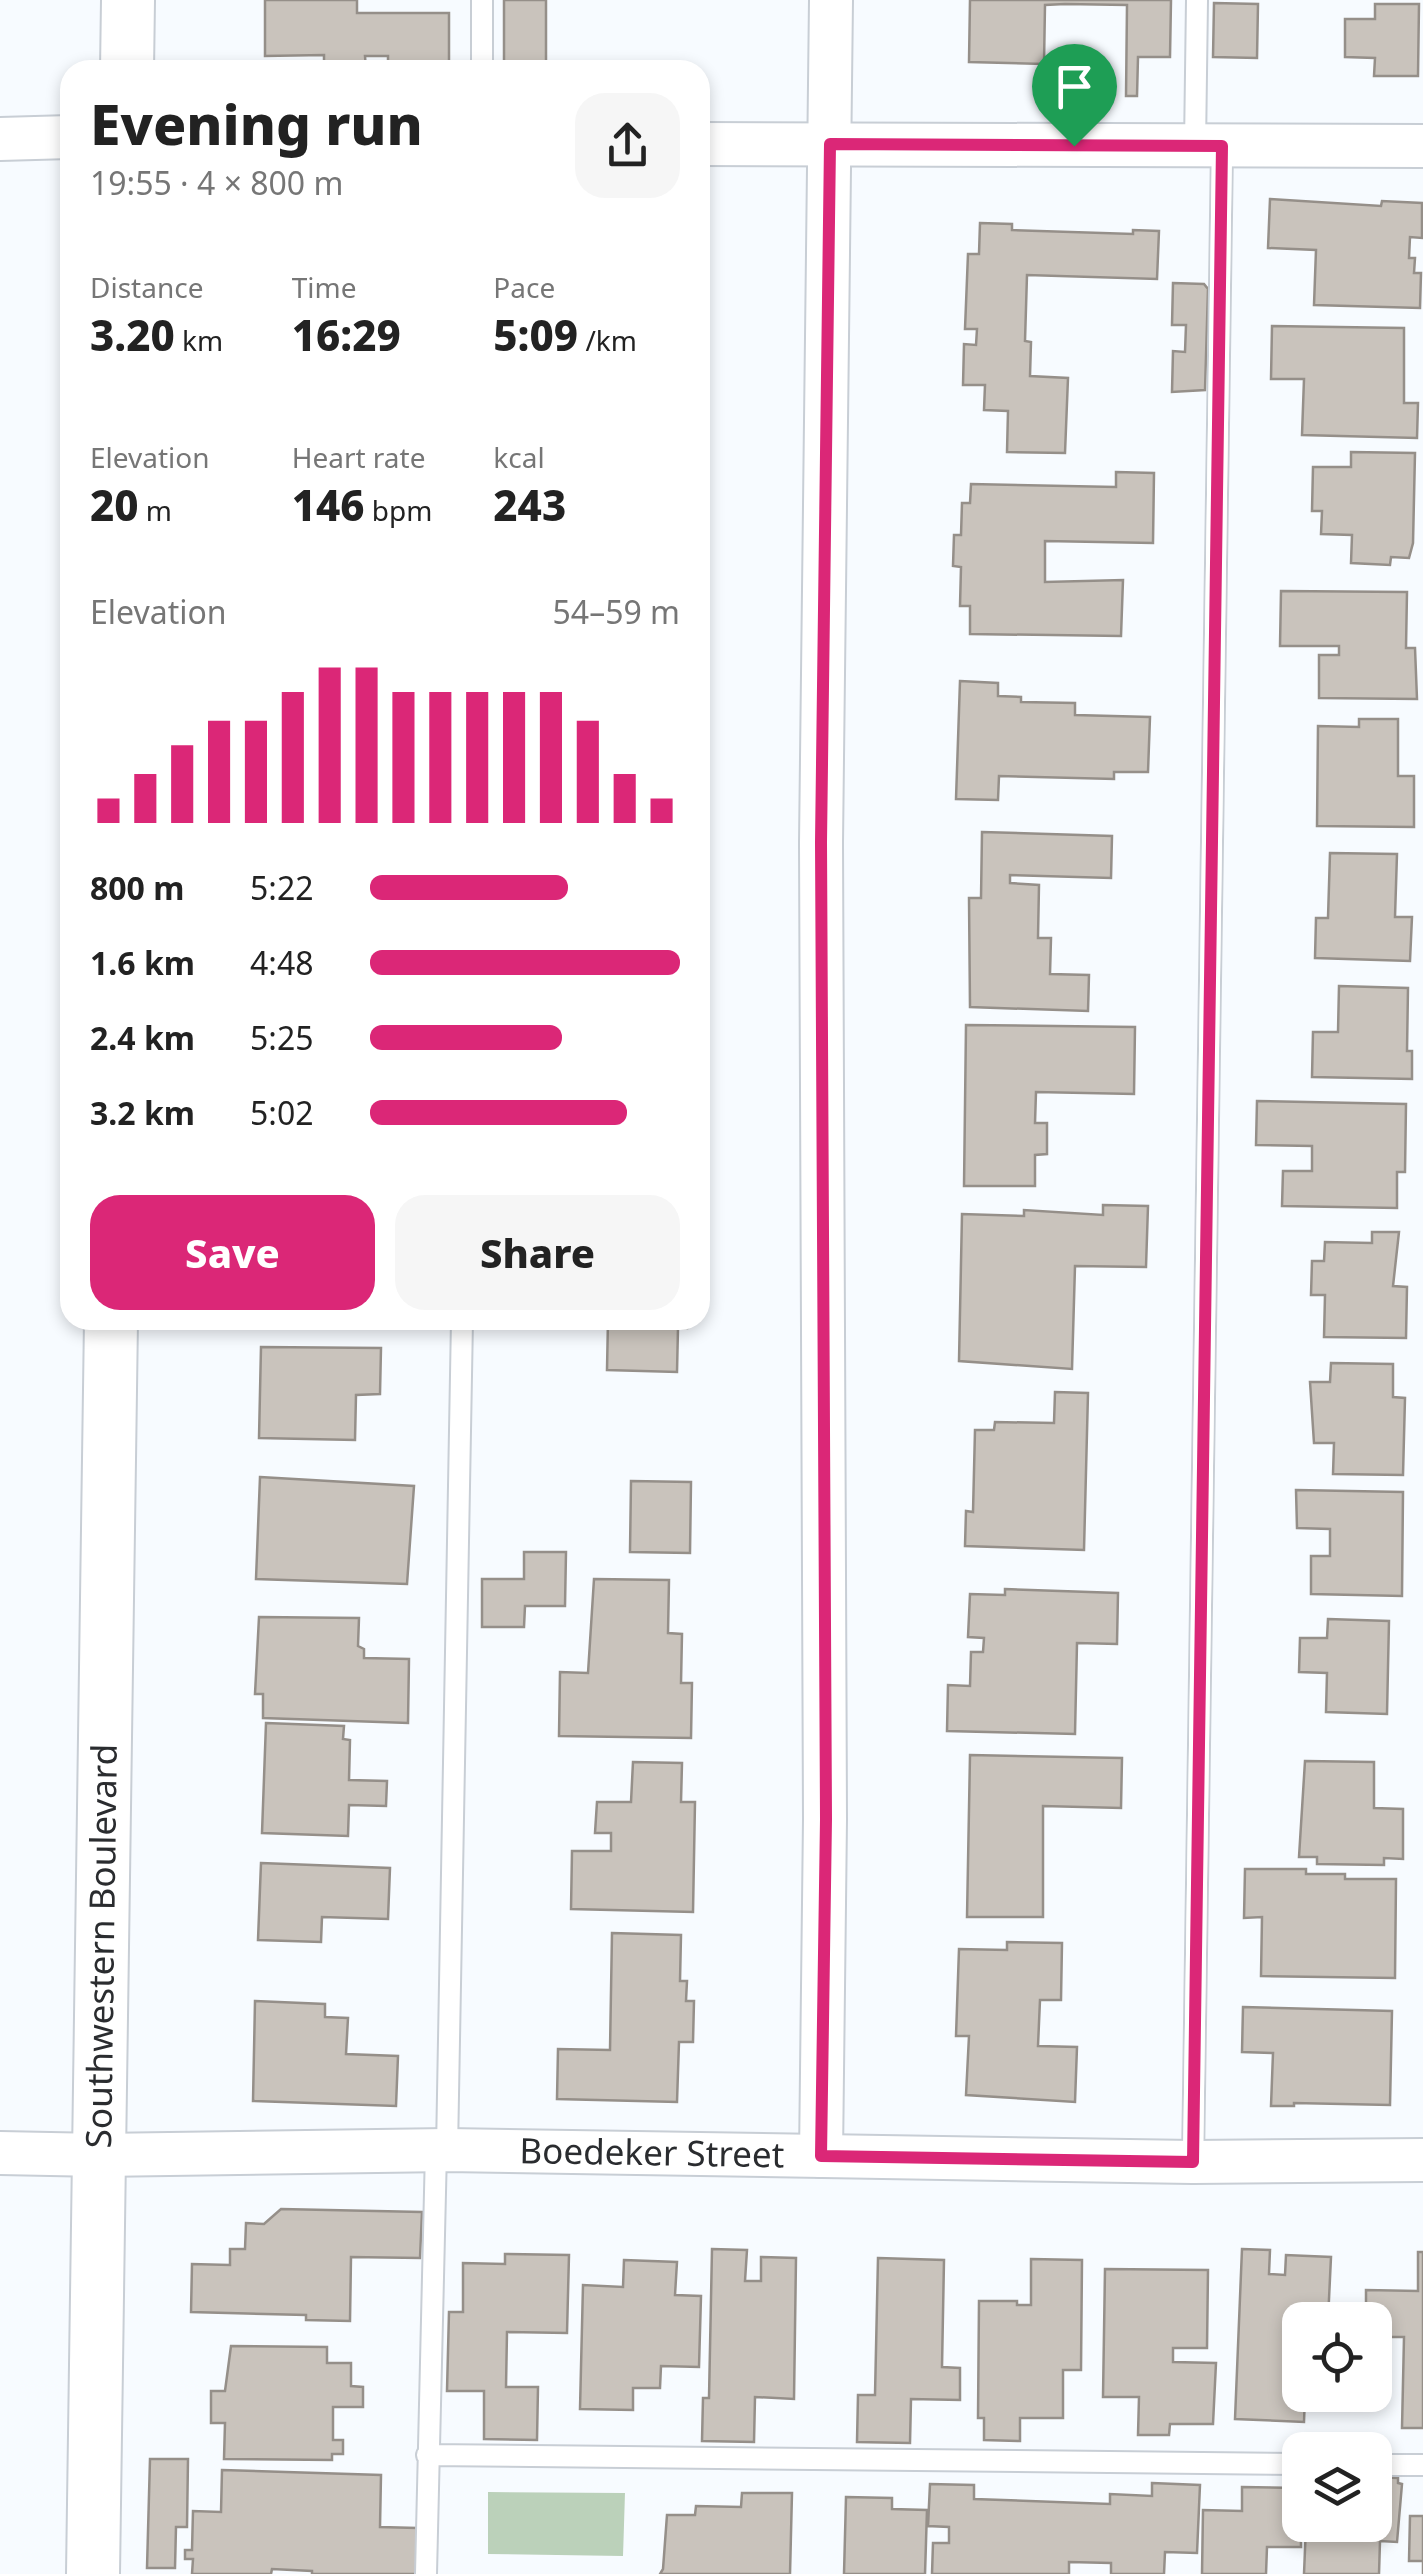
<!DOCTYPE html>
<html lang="en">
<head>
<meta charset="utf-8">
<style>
	body { margin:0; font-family:"Noto Sans",sans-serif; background:#f6f6f6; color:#222; height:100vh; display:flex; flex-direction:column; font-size:38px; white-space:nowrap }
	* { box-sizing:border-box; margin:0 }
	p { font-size:32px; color:#767676 }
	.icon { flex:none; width:55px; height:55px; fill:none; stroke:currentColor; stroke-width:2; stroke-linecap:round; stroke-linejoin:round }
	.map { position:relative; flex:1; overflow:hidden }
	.drawer { position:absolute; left:60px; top:60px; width:650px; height:1270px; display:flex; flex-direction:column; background:#fff; border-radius:30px; box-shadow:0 5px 15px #0003 }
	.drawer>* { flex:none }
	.buttons { position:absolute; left:1282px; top:2302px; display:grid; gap:20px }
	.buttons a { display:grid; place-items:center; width:110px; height:110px; border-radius:20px; background:#fff; box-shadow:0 5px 15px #0003; font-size:50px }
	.pin { position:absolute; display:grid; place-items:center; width:85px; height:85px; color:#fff; margin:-102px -42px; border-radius:50% 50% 50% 0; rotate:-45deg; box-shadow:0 0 10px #0007 }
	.pin .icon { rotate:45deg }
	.round { display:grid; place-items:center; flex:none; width:105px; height:105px; border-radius:30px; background:#f6f6f6 }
	.overview { display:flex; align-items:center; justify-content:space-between; height:170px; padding:0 30px }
	h1 { font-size:55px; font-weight:800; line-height:75px }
	.figures { display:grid; grid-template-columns:repeat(3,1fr); gap:15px; height:170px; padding:10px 30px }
	.figures div { display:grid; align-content:center }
	.figures b { font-size:42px; font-weight:800 }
	.figures small { font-size:28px; font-weight:400 }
	.figures p { font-size:28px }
	.chart { height:280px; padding:20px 30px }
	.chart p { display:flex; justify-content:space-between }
	.chart svg { width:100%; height:180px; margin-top:10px; stroke:#db2777; stroke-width:6 }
	.button { display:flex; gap:20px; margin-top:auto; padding:20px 30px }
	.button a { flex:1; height:115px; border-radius:30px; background:#db2777; color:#fff; font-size:40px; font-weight:800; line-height:115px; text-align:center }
	.button a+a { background:#f6f6f6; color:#222 }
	ul { padding:0 30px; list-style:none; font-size:32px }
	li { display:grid; grid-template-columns:160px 120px 1fr; align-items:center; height:75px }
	li i { height:25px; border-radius:12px; background:#db2777 }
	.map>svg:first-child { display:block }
</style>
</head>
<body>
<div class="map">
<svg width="1423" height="2574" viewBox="0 0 1423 2574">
	<rect width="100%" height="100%" fill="#f7fbff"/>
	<path fill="#bbd1ba" d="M488,2492L625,2493L623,2556L488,2554Z"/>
	<path fill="#c9c3bc" stroke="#958f89" stroke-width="2.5" d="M265,0H357V13H449V65H388V56H365L366,70H324V55L265,56Z
		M504,0H546V63L504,64Z
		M970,0H1171L1170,57H1138L1137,96H1126L1127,5L1065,4L1045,5L1044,64L969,62Z
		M1214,3L1258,4L1257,58L1213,57Z
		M1375,4H1419L1418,76H1374L1375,58L1345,57V19H1375Z
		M1270,199L1381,206L1382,201L1422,203V238L1410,237L1409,258H1415L1414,273H1421L1420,308L1314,305L1316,250L1268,248Z
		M980,223L1012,224V230L1133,234V230L1159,231L1157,279L1027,275L1025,341L1031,342L1030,376L1068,378L1065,453L1007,452L1008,411L984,410L985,385H963L964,344L976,345L977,329H965L968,254H979Z
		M1173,283L1204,284L1208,289L1205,390L1172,392L1173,351L1185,352L1186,325H1172Z
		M1272,326L1404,328V403H1418L1417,438L1302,435L1304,379H1271Z
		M1351,452L1415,453L1413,543L1409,558L1391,557L1390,565L1351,563L1352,535L1321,534L1322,511H1312L1313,467H1351Z
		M1116,472L1154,473L1153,543L1045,541V582L1123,580L1121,636L970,634V606H960L961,567L953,566L954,535H961L962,503H970L971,484L1116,487Z
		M1281,591L1407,592L1406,648H1415L1417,699L1319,698V655H1339V646H1280Z
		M960,681L998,683V696L1021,697V702L1075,703V715L1150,717L1148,772H1114V779L999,776L998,800L956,799Z
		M1359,719H1398V776H1414V827L1317,826L1318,726L1359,727Z
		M982,832L1112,836L1111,878L1010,875V883L1039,885L1038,938H1051L1050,974L1089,975L1088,1011L970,1007L969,898H981Z
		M1330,853L1397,854L1395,917H1412L1410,961L1315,958L1316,918H1328Z
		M1339,986L1408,988L1407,1051H1412V1079L1312,1077L1313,1032H1338Z
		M966,1025L1135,1027L1134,1094L1036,1092L1035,1123H1047V1154L1035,1155V1186H964Z
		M1257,1101L1406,1104L1405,1172H1397V1208L1282,1206L1283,1171H1312V1146L1256,1145Z
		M1103,1205L1148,1206L1146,1267L1075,1266L1072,1369L959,1361L962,1214L1024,1216V1210L1103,1215Z
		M1372,1232H1399L1393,1286L1407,1287L1406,1338L1324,1337L1325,1295H1311L1312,1261H1324L1325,1242L1372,1243Z
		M608,1320H687V1328H678L677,1372L607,1370Z
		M261,1347L381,1348L380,1394L356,1395L355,1440L259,1438Z
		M1331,1363L1393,1364V1397L1405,1398L1403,1475L1333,1474L1334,1443H1314L1310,1382H1330Z
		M1055,1392L1088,1393L1084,1550L965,1546L966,1511L973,1512L975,1430H994L995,1422L1054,1423Z
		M260,1477L414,1486L407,1584L256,1579Z
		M631,1481L691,1482L690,1553L630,1552Z
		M1296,1490L1403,1492L1402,1596L1311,1594V1556H1330V1529L1297,1528Z
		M524,1552H566L565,1606H525L524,1627H482V1579H524Z
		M594,1579L669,1580L668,1633L682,1634L681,1683H692L691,1738L559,1736L560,1672L588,1673Z
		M1005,1589L1118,1593L1117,1644L1077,1643L1075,1734L947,1731L948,1685L970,1686L971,1652H983L984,1638L968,1637L970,1594L1005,1595Z
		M259,1617L359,1618L358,1646L364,1649V1658L409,1659L408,1723L263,1718V1694H255Z
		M1328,1619L1389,1621L1387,1714L1326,1712L1327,1673L1299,1672L1300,1638H1327Z
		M266,1723L344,1726L343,1739L350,1740L349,1780L387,1781L386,1806L349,1805L348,1836L262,1833Z
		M970,1755L1122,1758L1121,1808L1043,1806V1917H967Z
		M1305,1761L1374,1762V1808L1403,1809V1859L1384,1858V1865L1317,1864V1857H1299Z
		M633,1762L682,1763L681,1802H695L693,1912L571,1909L572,1851H611V1833H595L597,1802H631Z
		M261,1863L390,1868L388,1919L322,1917L321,1942L258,1940Z
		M1245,1869H1306V1874H1345V1879H1396L1395,1978L1261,1976L1262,1917L1244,1918Z
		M612,1933L681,1935L680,1981H687L686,2001H694L693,2042H679L677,2102L557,2099L558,2049L610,2050Z
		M1007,1942L1062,1943L1061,2000H1040L1038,2046L1077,2047L1075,2102L966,2095L969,2036H956L959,1949L1007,1950Z
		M255,2001L325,2004V2017L348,2018L346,2054L398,2056L396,2106L253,2101Z
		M1243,2007L1392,2011L1390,2105L1294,2103V2106H1271L1273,2053L1242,2052Z
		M281,2209L422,2212L420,2258L351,2257L350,2321L306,2320V2315L191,2312L192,2264L230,2265V2249H245L246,2223L264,2224Z
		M712,2249L747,2250L745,2281H761V2257L796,2258L794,2399L755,2397L754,2442L702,2441L703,2398H709Z
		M1242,2249L1270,2250L1269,2274L1285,2275L1286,2255L1331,2257L1328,2320H1300V2395H1305L1304,2422L1235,2419Z
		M1418,2252H1423V2428H1402L1404,2337H1375V2320H1366V2290L1418,2291Z
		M505,2254L569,2255L567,2333L507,2332L506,2387H538L537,2440L484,2439V2391H447L449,2312H463V2263L505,2264Z
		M878,2258L944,2260L942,2367L960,2368V2400L911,2399L910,2443L857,2442L858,2395H875Z
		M1031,2259L1082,2260L1081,2370H1063V2418H1020V2441L984,2440V2418H978L979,2301H1017V2305H1031Z
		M624,2260L677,2262L675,2295L701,2296L699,2367L661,2366L660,2388H633V2410L580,2409L583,2285L623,2287Z
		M1105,2269L1208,2270L1207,2348H1173V2362L1216,2363L1213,2424H1170L1169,2435H1138L1139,2397H1103Z
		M231,2346L327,2347V2363H351V2386L363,2387V2407H333V2440H343V2454H332V2460L224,2459L225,2423H211V2391H225Z
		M150,2459H188L187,2527H176L175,2568H147Z
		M222,2470L381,2475L380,2527L417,2528L416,2574H312V2571L272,2569L271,2574H192L193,2559H185V2550H192L193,2511L221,2512Z
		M1375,2477L1398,2478V2483L1402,2484L1397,2542L1380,2541L1379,2574H1304L1306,2525H1375Z
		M1152,2483L1200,2485L1197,2553L1165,2552L1164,2574H1111V2563L1069,2562V2574H932L933,2543H949V2527L928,2526L930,2484L974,2485V2499L1110,2504V2494L1152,2496Z
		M1242,2487L1300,2488L1301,2547H1267L1266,2574H1202L1203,2510L1242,2511Z
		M742,2493H792L790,2574H660L663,2569L667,2515H695L696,2506L741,2507Z
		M846,2497L892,2498V2509L927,2510L925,2574H844Z
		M1410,2516H1423V2574V2561H1409Z"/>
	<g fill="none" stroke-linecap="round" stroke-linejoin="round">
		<g stroke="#c8ced5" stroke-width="24">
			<path id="service" d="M482,0V70
				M1195,146L1197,0
				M447,2150L462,1320
				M1193,2162L1222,147
				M427,2455L1300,2464
				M1375,2465H1423
				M426,2574L436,2150"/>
		</g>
		<g stroke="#c8ced5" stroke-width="46">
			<g id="minor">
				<path d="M0,139L70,137"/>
				<path d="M700,144L1423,146"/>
				<path id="s1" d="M0,2153L100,2155L447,2150L1193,2162L1423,2160"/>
				<path d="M821,2156L825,1819L821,843L831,0"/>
			</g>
		</g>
		<g stroke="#c8ced5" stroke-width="56">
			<g id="tertiary">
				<path d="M127,70L128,0"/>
				<path id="s2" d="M93,2574L111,1320"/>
			</g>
		</g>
		<use href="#service" stroke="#fff" stroke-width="20"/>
		<use href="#minor" stroke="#fff" stroke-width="42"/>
		<use href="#tertiary" stroke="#fff" stroke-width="52"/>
	</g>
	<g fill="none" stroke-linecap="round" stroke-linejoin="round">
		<g stroke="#fff" stroke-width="20">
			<path id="route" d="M830,144L1222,146L1193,2162L821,2156L826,1819L821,842Z"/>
		</g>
		<use href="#route" stroke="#db2777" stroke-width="12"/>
	</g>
	<g text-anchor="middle" stroke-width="10" stroke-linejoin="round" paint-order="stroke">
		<g font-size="35" fill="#2a2c2f" stroke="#fff">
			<text dy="12" stroke="none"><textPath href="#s2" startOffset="628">Southwestern Boulevard</textPath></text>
			<text dy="12" stroke="none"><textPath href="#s1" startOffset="652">Boedeker Street</textPath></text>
		</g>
	</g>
</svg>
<div class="buttons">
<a><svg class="icon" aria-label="locate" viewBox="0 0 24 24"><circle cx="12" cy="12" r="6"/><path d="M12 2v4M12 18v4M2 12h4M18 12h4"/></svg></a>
<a><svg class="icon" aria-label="layers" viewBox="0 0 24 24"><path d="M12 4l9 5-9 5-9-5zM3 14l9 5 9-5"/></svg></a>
</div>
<div class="pin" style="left:1074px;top:146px;background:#1e9e55"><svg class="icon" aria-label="arrive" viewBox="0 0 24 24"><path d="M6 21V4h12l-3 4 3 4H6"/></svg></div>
<section class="drawer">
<div class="overview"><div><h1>Evening run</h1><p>19:55 · 4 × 800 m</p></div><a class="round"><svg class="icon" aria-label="share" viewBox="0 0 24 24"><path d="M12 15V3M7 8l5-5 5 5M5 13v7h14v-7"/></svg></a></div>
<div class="figures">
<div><p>Distance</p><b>3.20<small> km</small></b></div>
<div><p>Time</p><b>16:29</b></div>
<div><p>Pace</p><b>5:09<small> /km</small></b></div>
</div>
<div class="figures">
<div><p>Elevation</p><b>20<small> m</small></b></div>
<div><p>Heart rate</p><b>146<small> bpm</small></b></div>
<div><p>kcal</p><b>243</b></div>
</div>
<div class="chart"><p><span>Elevation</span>54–59 m</p>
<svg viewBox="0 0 160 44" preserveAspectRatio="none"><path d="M5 44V38M15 44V32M25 44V25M35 44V19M45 44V19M55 44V12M65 44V6M75 44V6M85 44V12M95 44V12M105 44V12M115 44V12M125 44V12M135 44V19M145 44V32M155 44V38"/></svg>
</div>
<ul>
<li><b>800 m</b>5:22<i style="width:64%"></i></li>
<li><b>1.6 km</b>4:48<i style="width:100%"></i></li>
<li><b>2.4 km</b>5:25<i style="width:62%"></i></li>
<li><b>3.2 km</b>5:02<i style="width:83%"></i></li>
</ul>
<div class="button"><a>Save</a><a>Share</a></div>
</section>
</div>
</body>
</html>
